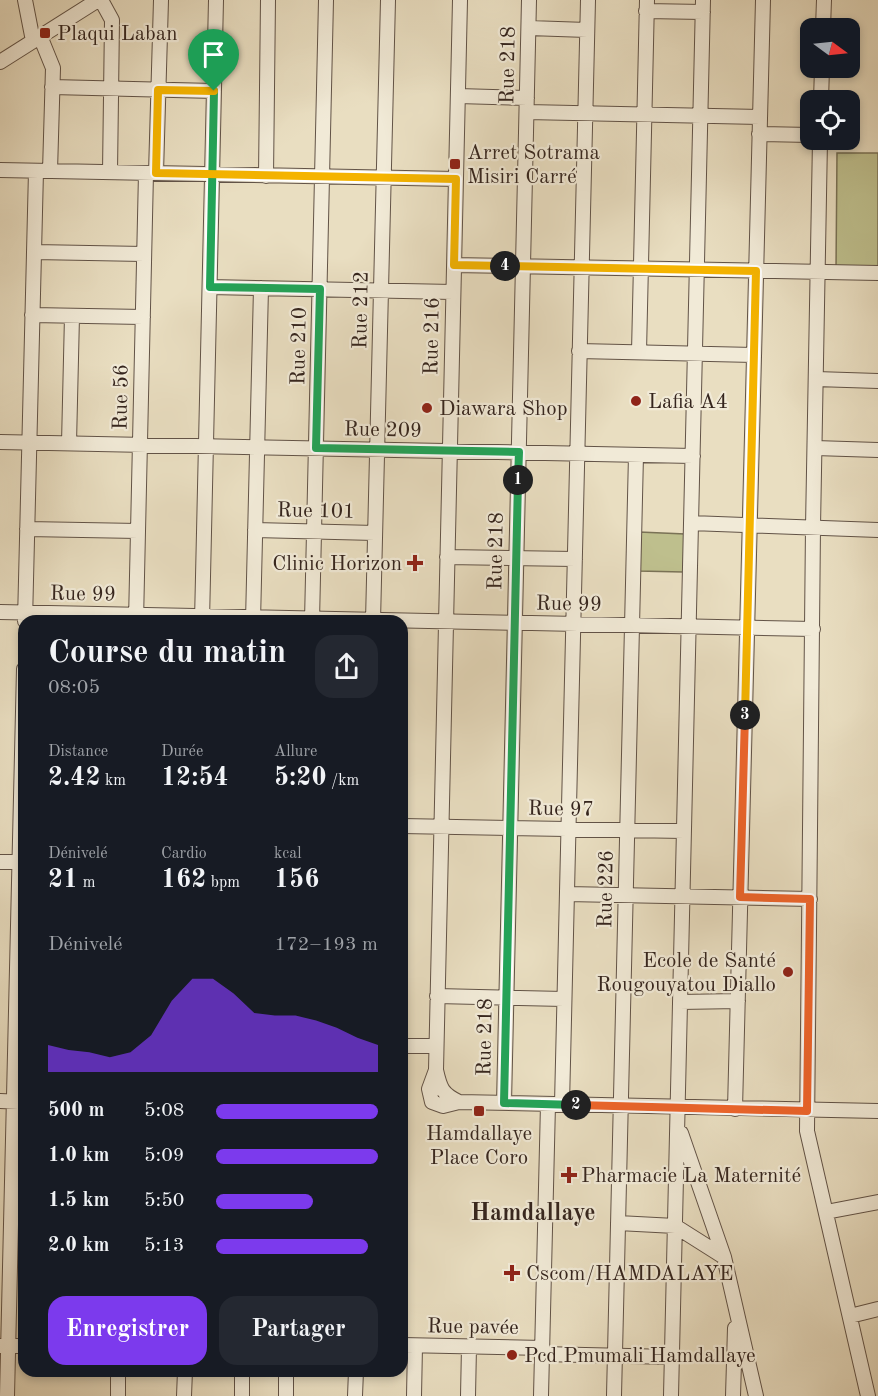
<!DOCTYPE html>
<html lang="fr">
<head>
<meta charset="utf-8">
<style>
	body { margin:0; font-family:"Old Standard TT",serif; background:#242831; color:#f1f3f6; height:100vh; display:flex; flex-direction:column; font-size:22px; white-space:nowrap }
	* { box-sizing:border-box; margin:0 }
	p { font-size:20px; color:#9ea1a6 }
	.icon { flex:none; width:33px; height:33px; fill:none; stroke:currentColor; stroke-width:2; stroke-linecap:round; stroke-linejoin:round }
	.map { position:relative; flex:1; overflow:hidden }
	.sheet { position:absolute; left:18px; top:615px; width:390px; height:762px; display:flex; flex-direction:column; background:#171b24; border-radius:18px; box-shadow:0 3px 9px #0003 }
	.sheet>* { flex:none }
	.needle { width:39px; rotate:105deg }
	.tools { position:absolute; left:800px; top:18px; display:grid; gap:12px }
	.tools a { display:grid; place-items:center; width:60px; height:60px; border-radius:12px; background:#171b24; box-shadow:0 3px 9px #0003; font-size:30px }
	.pin { position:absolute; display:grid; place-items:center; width:51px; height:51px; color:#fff; margin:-62px -26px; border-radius:50% 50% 50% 0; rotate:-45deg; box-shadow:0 0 6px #0007 }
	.pin .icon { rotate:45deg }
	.km { position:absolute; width:30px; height:30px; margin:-15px; border-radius:50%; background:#222; color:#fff; font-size:16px; line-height:30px; text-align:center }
	.round { display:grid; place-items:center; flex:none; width:63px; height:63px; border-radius:18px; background:#242831 }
	.head { display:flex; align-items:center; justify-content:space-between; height:102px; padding:0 30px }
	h1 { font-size:33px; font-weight:600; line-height:45px }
	.metrics { display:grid; grid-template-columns:repeat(3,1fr); gap:9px; height:102px; padding:6px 30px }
	.metrics div { display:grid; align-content:center }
	.metrics b { font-size:26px; font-weight:600 }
	.metrics small { font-size:16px; font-weight:400 }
	.metrics p { font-size:16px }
	.chart { height:168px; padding:12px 30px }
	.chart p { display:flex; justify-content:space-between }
	.chart svg { width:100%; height:108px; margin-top:6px; fill:#7c3aed; opacity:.7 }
	.cta { display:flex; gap:12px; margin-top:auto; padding:12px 30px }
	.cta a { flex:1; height:69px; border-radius:18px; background:#7c3aed; color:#fff; font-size:24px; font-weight:600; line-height:69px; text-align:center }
	.cta a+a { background:#242831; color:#f1f3f6 }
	ul { padding:0 30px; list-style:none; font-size:20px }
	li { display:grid; grid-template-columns:96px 72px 1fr; align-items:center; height:45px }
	li i { height:15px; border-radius:8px; background:#7c3aed }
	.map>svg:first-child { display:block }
</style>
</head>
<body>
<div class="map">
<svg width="878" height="1396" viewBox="0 0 878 1396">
	<rect width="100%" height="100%" fill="#e9dec1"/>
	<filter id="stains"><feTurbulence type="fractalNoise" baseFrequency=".00333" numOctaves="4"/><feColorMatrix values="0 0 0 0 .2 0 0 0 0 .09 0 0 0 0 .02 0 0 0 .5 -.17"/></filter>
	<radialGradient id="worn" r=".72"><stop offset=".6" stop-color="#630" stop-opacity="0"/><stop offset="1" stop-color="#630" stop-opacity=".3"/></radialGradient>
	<path fill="#bebf8d" stroke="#7a7256" stroke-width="1.5" d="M837,153H878V270H836Z
		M639,532L685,534L683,572L638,571Z"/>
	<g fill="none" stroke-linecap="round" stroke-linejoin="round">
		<g stroke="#625347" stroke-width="16">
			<path id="minor" d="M25,0L33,41
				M101,0L112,20L110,172
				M460,0L436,1070C440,1088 442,1094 459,1102L878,1111
				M646,11L703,12
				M529,28L587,30
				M823,28L824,0
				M40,36L53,68L50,171
				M0,62L98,0
				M52,87L214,91
				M458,96L527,98
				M821,100L822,68
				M527,112L760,117
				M759,134L810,135
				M820,140L813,527L807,1131L868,1396
				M0,170L456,179
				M156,173L161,0
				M266,176L268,0
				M34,252L144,254
				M454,265L878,273
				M210,287L453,292
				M32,315L143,317
				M579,351L754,355
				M639,352L647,0
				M816,379L878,381
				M0,442L693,456
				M69,443L72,316
				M815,448L878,450
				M691,523L878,530
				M27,529L138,531
				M255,530L375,533
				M447,557L575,559
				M0,612L813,629
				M25,621L36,171
				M136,621L146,173
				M202,621L216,0
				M253,621L261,288
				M312,621L326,0
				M373,621L388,0
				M402,826L684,831
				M0,862H24
				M567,894L810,899
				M437,996L564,999
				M680,1002L738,1001
				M402,1046H436
				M436,1070L429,1089L432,1102L443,1106L459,1102
				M0,1101L24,1102
				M504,1103L529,0
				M562,1104L588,0
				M735,1109L763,0
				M681,1133L724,1257L756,1396
				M826,1212L878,1202
				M618,1223L675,1226L724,1257
				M850,1316L878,1309
				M402,1345L543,1348
				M0,1346H24
				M542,1354L672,1357
				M7,1396L24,669
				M118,1396V1371
				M184,1396L185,1371
				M242,1396V1371
				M286,1396V1371
				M355,1396L356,1371
				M414,1396L415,1346
				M468,1396L469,1347
				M541,1396L548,1104
				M614,1396L636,455
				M671,1396L703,0
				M733,1396L735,1328"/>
		</g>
		<use href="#minor" stroke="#f1ead7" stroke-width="14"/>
	</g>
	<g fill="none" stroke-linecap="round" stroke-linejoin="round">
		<g stroke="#fff" stroke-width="12">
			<path id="split-1" d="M214,91L210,287L320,289L316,448L519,452L518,480"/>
		</g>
		<g stroke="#fff" stroke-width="12">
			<path id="split-2" d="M518,480L504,1103L576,1105"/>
		</g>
		<g stroke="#fff" stroke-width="12">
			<path id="split-3" d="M576,1105L807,1111L810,899L740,897L745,715"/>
		</g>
		<g stroke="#fff" stroke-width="12">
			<path id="split-4" d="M505,266L756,271L745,715"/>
		</g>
		<g stroke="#fff" stroke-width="12">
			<path id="split-5" d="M214,91L158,90L156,173L456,179L454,265L505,266"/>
		</g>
		<use href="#split-1" stroke="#22a559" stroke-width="8"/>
		<use href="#split-2" stroke="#22a559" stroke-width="8"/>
		<use href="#split-3" stroke="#f0652b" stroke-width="8"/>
		<use href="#split-4" stroke="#f5b400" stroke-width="8"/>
		<use href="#split-5" stroke="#f5b400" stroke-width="8"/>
	</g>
	<g fill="#8f2418" stroke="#f1ead7" stroke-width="2">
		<rect x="39" y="27" width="12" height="12" rx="3"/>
		<rect x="449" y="158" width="12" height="12" rx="3"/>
		<circle cx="636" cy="401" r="6"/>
		<circle cx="427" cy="408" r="6"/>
		<path d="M412 554h6v6h6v6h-6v6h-6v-6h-6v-6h6z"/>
		<circle cx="788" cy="972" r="6"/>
		<rect x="473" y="1105" width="12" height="12" rx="3"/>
		<path d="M566 1166h6v6h6v6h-6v6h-6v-6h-6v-6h6z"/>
		<path d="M509 1264h6v6h6v6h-6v6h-6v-6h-6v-6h6z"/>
		<circle cx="512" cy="1355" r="6"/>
	</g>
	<g text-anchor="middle" stroke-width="4.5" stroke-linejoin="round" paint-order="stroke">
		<g font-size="21" fill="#35251e" stroke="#f1ead7" text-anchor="start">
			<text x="57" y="40">Plaqui Laban</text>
			<text x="467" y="159">Arret Sotrama<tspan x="467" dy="24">Misiri Carré</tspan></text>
			<text x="648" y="408">Lafia A4</text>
			<text x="439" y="415">Diawara Shop</text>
			<text x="402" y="570" text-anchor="end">Clinic Horizon</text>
			<text x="776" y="967" text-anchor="end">Ecole de Santé<tspan x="776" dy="24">Rougouyatou Diallo</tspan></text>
			<text x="479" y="1140" text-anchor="middle">Hamdallaye<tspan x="479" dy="24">Place Coro</tspan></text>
			<text x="581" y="1182">Pharmacie La Maternité</text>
			<text x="526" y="1280">Cscom/HAMDALAYE</text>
			<text x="524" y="1362">Pcd Pmumali Hamdallaye</text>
		</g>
		<g font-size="21" fill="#35251e" stroke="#f1ead7">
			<text transform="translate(507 65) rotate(-89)" y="7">Rue 218</text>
			<text transform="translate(360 310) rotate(-89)" y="7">Rue 212</text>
			<text transform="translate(431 336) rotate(-89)" y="7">Rue 216</text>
			<text transform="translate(298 346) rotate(-89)" y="7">Rue 210</text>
			<text transform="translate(120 397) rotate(-89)" y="7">Rue 56</text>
			<text transform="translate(383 429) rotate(1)" y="7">Rue 209</text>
			<text transform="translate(316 510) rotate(1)" y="7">Rue 101</text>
			<text transform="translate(495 551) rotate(-89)" y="7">Rue 218</text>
			<text transform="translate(83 593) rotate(1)" y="7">Rue 99</text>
			<text transform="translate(569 603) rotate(1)" y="7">Rue 99</text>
			<text transform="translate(561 808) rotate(1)" y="7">Rue 97</text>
			<text transform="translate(605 889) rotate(-89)" y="7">Rue 226</text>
			<text transform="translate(484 1037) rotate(-89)" y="7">Rue 218</text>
			<text transform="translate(473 1326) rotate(1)" y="7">Rue pavée</text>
		</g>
		<g font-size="24" font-weight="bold" fill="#35251e" stroke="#f1ead7">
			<text x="533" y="1220">Hamdallaye</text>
		</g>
	</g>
	<rect width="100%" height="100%" filter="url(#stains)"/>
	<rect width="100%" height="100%" fill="url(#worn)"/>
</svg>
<div class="tools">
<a><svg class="needle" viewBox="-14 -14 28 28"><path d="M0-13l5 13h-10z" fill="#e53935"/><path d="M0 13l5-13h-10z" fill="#9ea1a6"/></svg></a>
<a><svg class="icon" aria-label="locate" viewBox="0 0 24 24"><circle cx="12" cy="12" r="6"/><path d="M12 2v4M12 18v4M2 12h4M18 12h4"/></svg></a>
</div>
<div class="pin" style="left:214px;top:91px;background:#1e9e55"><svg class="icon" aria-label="arrive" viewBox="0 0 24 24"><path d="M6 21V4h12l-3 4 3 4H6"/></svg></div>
<b class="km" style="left:518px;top:480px">1</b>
<b class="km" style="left:576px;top:1105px">2</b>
<b class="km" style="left:745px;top:715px">3</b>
<b class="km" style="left:505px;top:266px">4</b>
<section class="sheet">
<div class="head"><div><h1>Course du matin</h1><p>08:05</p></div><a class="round"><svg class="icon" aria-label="share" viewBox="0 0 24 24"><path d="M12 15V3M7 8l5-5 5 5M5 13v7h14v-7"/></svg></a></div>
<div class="metrics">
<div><p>Distance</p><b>2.42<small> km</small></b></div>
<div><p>Durée</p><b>12:54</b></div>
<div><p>Allure</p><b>5:20<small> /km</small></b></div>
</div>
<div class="metrics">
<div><p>Dénivelé</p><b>21<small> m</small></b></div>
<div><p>Cardio</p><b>162<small> bpm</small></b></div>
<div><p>kcal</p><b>156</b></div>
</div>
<div class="chart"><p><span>Dénivelé</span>172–193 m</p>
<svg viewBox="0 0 160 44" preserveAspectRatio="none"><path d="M0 44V33L10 35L20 36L30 38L40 36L50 29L60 15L70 6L80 6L90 12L100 20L110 21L120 21L130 23L140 26L150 30L160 33V44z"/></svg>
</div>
<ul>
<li><b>500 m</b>5:08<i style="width:100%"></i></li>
<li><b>1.0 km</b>5:09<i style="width:100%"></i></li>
<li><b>1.5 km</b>5:50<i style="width:60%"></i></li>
<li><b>2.0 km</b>5:13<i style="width:94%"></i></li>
</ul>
<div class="cta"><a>Enregistrer</a><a>Partager</a></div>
</section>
</div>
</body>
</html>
